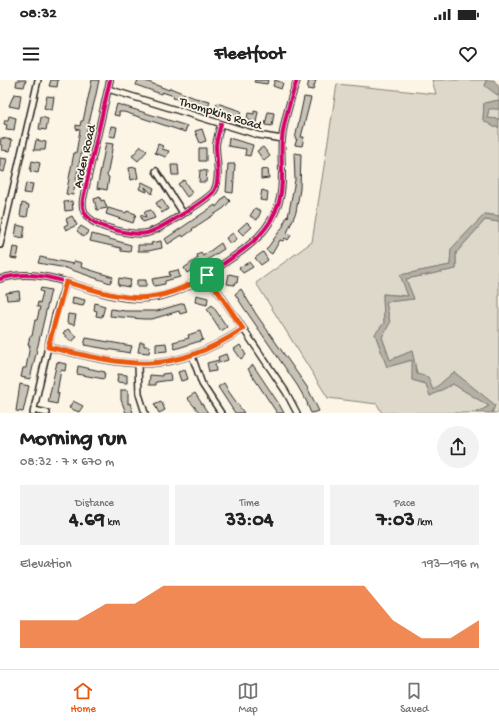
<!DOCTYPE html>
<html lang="en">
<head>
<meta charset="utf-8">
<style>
	body { margin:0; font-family:"Gochi Hand",sans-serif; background:#f2f2f2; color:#222; height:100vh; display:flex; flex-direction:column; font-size:15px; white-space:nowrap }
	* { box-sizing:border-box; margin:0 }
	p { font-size:13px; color:#767676 }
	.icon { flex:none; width:22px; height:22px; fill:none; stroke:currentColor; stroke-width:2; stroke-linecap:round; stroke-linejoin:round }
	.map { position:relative; height:333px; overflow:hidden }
	.details { display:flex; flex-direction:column; background:#fff; flex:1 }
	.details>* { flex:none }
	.pin { position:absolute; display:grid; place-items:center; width:34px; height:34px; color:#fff; margin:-17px; border-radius:8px; box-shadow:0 2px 6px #0006 }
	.round { display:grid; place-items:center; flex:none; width:42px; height:42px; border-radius:21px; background:#f2f2f2 }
	.summary { display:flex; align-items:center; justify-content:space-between; height:68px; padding:0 20px }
	h1 { font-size:22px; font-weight:800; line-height:30px }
	.metrics { display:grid; grid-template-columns:repeat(3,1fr); gap:6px; height:68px; padding:4px 20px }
	.metrics div { display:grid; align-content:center; border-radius:0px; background:#f2f2f2; text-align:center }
	.metrics b { font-size:20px; font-weight:800 }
	.metrics small { font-size:11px; font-weight:400 }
	.metrics p { font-size:11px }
	.chart { height:112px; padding:8px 20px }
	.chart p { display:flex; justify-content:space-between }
	.chart svg { width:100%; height:72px; margin-top:4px; fill:#ea580c; opacity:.7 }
	.status { display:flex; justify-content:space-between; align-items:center; height:28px; padding:0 20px; background:#fff; direction:ltr }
	.status svg { height:11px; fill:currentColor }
	header { display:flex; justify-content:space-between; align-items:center; height:52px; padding:0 20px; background:#fff; font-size:18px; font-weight:800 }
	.dock { display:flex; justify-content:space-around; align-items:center; height:56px; border-top:1px solid #e0e0e0; background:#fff; font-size:11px; color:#767676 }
	.dock a { display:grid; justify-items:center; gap:2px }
	.dock .on { color:#ea580c }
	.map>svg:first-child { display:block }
</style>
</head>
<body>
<div class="status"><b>08:32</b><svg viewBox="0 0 49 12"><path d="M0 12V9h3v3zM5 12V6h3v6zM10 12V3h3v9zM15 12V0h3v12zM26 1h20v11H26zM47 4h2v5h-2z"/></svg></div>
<header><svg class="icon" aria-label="menu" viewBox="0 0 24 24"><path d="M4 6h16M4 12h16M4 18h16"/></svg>Fleetfoot<svg class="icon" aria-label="heart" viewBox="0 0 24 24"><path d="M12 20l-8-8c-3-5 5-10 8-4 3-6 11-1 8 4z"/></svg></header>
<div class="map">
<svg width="499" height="333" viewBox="0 0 499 333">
	<rect width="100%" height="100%" fill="#fcf5e5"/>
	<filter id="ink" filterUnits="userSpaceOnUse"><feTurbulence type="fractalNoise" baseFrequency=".025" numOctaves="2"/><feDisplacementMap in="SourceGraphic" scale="8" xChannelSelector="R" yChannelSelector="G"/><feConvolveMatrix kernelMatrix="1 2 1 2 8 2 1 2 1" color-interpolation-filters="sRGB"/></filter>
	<g filter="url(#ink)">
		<path fill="#ded8ca" stroke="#84827a" d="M432,0H486V6L499,16V20L484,23L483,40L494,47H499V136L485,134L451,169L450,185L401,195L408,216L383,214L384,243L375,254L387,287L413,280L412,300L426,304L430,316L453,304L489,326L476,333H382L377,324L328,318L256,203L312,162L337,4L436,14Z
			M489,28L499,29V39L487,38Z
			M485,140L499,142V333H492L495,325L454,292L433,310L417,294L412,271L390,280L382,257L390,243L386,222L414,219L406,199L456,189V173Z"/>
		<path fill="#b4b0a5" stroke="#7d7b74" d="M486,0H494L499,7V16L485,6Z
			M499,20V29H489L487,38L499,39V47H494L483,40L484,23Z
			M485,134L499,136V142L485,140L456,173V189L406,199L414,219L386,222L390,243L382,257L390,280L412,271L417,294L428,297L433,310L454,292L495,325L492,333H476L489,326L453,304L430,316L426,304L412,300V280L387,287L375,254L384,243L383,214L408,216L400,195L450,185L451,169Z"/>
		<path fill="#c8c3b7" stroke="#2b2b2b" d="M17,0H26L24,7L16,6Z
			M51,0H58L57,7L49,6Z
			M92,0H99L95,19L82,69L73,115L66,114L74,73H76L80,50L76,49V45L80,46L81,41H83Z
			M138,0H143L169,10L170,8L195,18L210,21L208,28L173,18L174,16L162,12L161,14L136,5Z
			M255,0H268L267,4L254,2Z
			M275,0L283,3L281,9L273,6Z
			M309,0H316L313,10L307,9Z
			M14,14L21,15L19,28L9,26Z
			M47,16L54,17L52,30L44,28Z
			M304,17L311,18L301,57H304L302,66L295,65L297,59H295Z
			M217,23L241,31L239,38L215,30Z
			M117,24L187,46L185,52L124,32H119V36L114,35Z
			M254,31L258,32L256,43L247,39L248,33L254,34Z
			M268,32L274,33L272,46L265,45Z
			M9,36L16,38L14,50L6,49L7,45L4,44L5,40H8Z
			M41,37L48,39L46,50L39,49Z
			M111,46L117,47L115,57L109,56Z
			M202,49L206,61L200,63L195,51Z
			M1,58L12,60L10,71L2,70L3,65H0Z
			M229,58L253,65L250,76L245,75L246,69L228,66Z
			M36,60L46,62L45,70H34Z
			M106,63L113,64L107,96L109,97L107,110L97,108Z
			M158,64L163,66L162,69L169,71L166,77L155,73Z
			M141,66L147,71L138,81L132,76Z
			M263,67L270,76L264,81L257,71Z
			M199,68H206V81H199Z
			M294,73L301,74L300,109L296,132L287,153L291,155L288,160L285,158L283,161L280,160L272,174L266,170L284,145H283L287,136L288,137L295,100Z
			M0,78L7,79L4,92L0,91Z
			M32,81L40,83L38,93L30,91Z
			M228,84H235L233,113L226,112Z
			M171,85H178L179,95H172Z
			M136,87L138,98L131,100L129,88Z
			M268,89L269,98L261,99V90Z
			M200,90L207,91L206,102H199Z
			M184,100L192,113L187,117L178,104Z
			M142,102L154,108L152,114L145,107L147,112L139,109Z
			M26,103L33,104L31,114L24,113Z
			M262,110L268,112L267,121L260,120Z
			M225,116L230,121L224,128L192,149L193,150L183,157L182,155L168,164L165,159L215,125L216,127Z
			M100,117L101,121L104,120L107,128L97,130L94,119Z
			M162,119L168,129L162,133L156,123Z
			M72,121L73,130L65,131L64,122Z
			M22,123L29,125L27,137L20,136Z
			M108,128L126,133L127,131L136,134L133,143L106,134Z
			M255,128L261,131L257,140L250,136Z
			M151,130L155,138L143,142L140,135L146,137L144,132Z
			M72,136L77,145L66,150L64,146L68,144L66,139Z
			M247,142L252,147L243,155L238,150Z
			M17,145L25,147L23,158L15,156Z
			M81,146L89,151L84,157L77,151Z
			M233,153L237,159L230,164L226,158Z
			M92,154L131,165L130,172L121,171V168L90,161Z
			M161,161L162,168L148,171H138V165H152L151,163Z
			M221,163L224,169L187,193L184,188L198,178L197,175L201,173L203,176Z
			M13,167L19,168L17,179L11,178Z
			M263,172L268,180L261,185L255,178Z
			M40,177L73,184L74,181L82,183L81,187L113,197L110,203L66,188L38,183Z
			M249,182L253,187L243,193L239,188Z
			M178,190L180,197L165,201V204L154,206L152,199L170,196L169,192Z
			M229,194L238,196L237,203H235L234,205L227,204Z
			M119,198L131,200L129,207L118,205Z
			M137,200H146V207H137Z
			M41,208L51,210L30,299L21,297L23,288H26L30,265H28L30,256H32L35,240H37L40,227H37L38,222L40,223L43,212L40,211Z
			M241,209L256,234L307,307L319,331L311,333L307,324H308L297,305L244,228L235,214Z
			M19,211L20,219L7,220L6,213Z
			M196,215L208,218L207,225L195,222Z
			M73,217L85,220L83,226L72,224Z
			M95,223L105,226L102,237L96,236L97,231L94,230Z
			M184,223L187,232L180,234L179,231L152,239H143L110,236L111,229L125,231H157Z
			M212,225L227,247L221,251L207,229Z
			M68,234L76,235L74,245L67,243Z
			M68,249L77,257L71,262L63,253Z
			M200,251L203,260L175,269L173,262L189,258L188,255Z
			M86,258L132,266L130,273L84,265Z
			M140,262H144V266H150L149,273L138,272Z
			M166,263L167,271L156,272V264Z
			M240,265L246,275L241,279L234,269Z
			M226,274L228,280L215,284L216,291L209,292L207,283L219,280L218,277Z
			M57,282L66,284L65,291L61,290L57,313H59L57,324L48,322Z
			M253,285L279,324L284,333H277L248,289Z
			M78,286L105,292L104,299L77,294Z
			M185,290L188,299L181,301L178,292Z
			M170,293L171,300L156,302V305H149L150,295L162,296V294Z
			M118,294L127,295V303L117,302Z
			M224,303L229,312L244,333H235L218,307Z
			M20,304L29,306L23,332L16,331Z
			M121,310H128V324L130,323L133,333H126L121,320Z
			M195,313L204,327L208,333H200L187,318Z
			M73,321L83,326L79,332L69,328Z
			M161,321L165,330L159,333L154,324Z"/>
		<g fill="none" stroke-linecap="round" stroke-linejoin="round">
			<g stroke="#2b2b2b" stroke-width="8">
				<path id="street" d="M110,0L83,119C82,126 83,133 89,138C98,148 134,156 147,153C157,151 209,119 214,111C221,99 216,78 216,65C217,58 219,51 221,44
					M108,9L258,55L282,59
					M156,91L183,133
					M0,165L38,0
					M207,195L286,312L297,333
					M0,199C40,186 77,208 115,216C159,226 191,207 226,182C250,166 270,151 279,122C285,102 280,79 282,59C284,38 291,19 297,0
					M48,267C130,287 168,297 243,249
					M192,276L202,304L221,333
					M138,284L139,314L145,333
					M34,330L47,333
					M33,333L55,236L66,202"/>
			</g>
			<use href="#street" stroke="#fcf5e5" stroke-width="5"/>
			<g stroke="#fcf5e5" stroke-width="6">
				<path id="cycleway" d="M110,0L83,119C82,126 83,133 89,138C98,148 134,156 147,153C157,151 209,119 214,111C221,99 216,78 216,65C217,58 219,51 221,44
					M0,199C40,186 77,208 115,216C159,226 191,207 226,182C250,166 270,151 279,122C285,102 280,79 282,59C284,38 291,19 297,0"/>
			</g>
			<use href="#cycleway" stroke="#d6006c" stroke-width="4"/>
		</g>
	</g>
	<g fill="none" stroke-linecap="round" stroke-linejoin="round" filter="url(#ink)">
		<g stroke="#fff" stroke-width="8">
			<path id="route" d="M207,195L243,249C168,297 130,286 48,267L66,202C124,219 152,229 207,195Z"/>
		</g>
		<use href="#route" stroke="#ea580c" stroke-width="5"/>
	</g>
	<g text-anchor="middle" stroke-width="3.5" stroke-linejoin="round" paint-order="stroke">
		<g font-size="13" fill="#2b2b2b" stroke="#fcf5e5">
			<text transform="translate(221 32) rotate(17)" y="5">Thompkins Road</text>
			<text transform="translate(83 76) rotate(-77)" y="5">Arden Road</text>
		</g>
	</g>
</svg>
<div class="pin" style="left:207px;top:195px;background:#1e9e55"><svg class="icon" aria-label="arrive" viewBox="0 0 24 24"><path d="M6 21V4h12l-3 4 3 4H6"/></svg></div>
</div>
<section class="details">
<div class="summary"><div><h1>Morning run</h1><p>08:32 · 7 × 670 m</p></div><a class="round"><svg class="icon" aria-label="share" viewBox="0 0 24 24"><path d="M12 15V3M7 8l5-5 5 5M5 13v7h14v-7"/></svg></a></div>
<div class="metrics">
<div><p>Distance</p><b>4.69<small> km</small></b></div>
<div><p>Time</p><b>33:04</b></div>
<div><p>Pace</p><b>7:03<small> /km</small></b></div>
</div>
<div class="chart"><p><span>Elevation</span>193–196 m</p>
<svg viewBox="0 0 160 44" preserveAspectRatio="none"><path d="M0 44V27L10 27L20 27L30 17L40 17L50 6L60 6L70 6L80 6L90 6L100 6L110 6L120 6L130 27L140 38L150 38L160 27V44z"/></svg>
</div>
</section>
<nav class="dock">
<a class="on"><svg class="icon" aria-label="home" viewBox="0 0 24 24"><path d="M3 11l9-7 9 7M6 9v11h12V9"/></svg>Home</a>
<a><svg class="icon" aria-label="map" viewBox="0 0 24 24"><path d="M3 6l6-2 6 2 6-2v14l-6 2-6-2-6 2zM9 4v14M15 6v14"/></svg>Map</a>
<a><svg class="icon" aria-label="saved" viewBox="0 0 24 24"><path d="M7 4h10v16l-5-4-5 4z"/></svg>Saved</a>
</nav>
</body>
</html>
